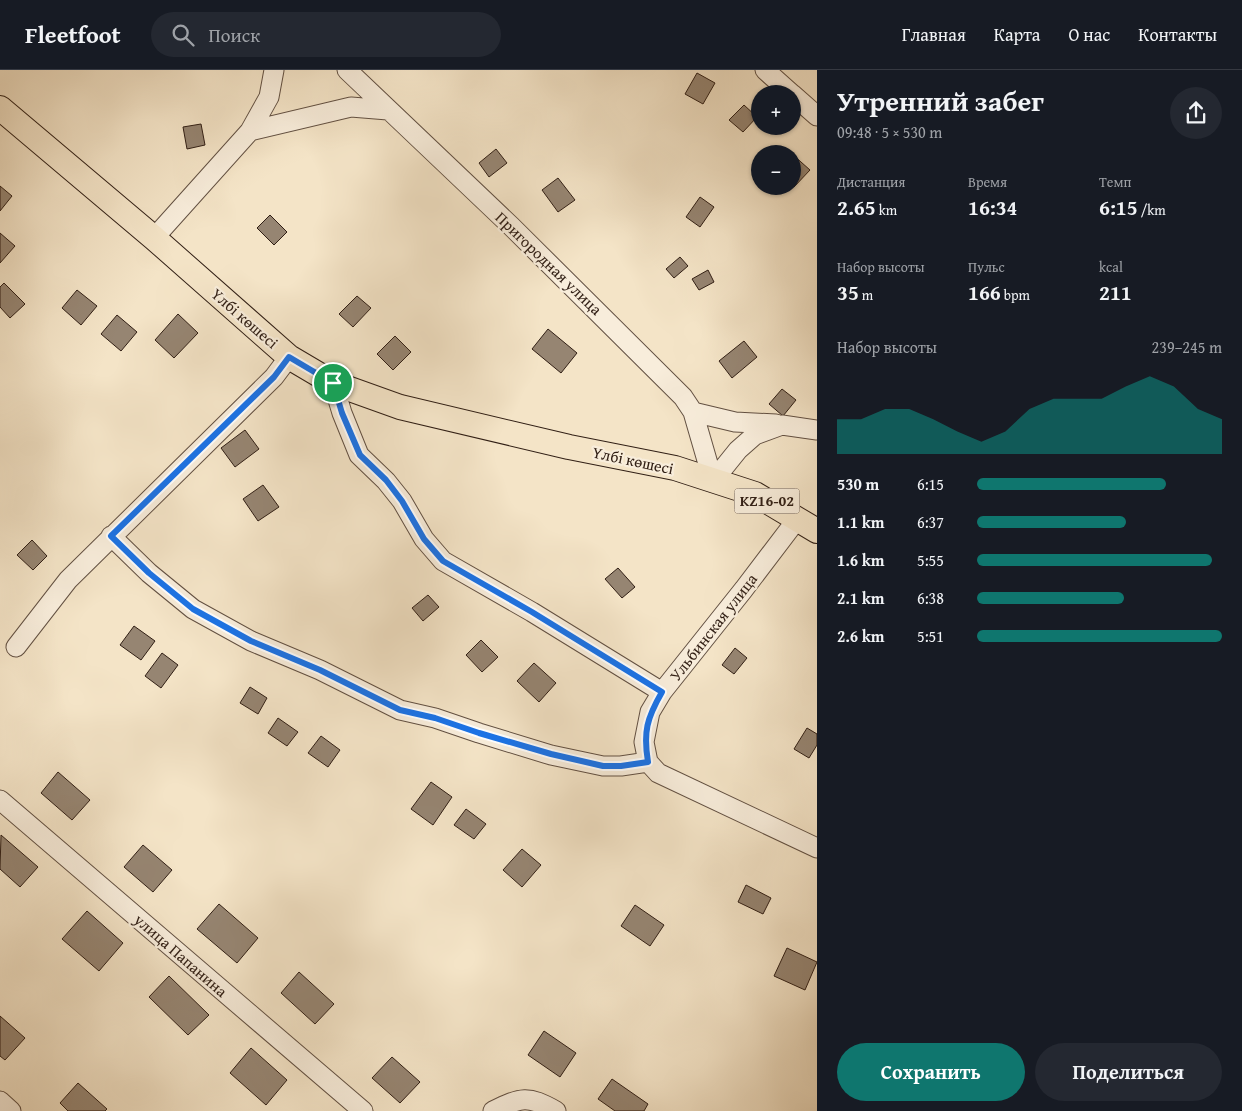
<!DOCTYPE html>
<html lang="ru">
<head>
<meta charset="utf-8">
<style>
	body { margin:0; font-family:"Gentium Book Plus",serif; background:#242831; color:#f1f3f6; height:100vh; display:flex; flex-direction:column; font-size:19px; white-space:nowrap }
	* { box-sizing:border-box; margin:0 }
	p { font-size:16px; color:#9ea1a6 }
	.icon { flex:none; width:28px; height:28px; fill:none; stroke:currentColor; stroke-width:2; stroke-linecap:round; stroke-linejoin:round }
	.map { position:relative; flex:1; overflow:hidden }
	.panel { display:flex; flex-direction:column; background:#171b24; width:425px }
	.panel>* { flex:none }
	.buttons { position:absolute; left:751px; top:15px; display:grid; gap:10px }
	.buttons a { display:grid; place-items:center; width:50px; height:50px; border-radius:50%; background:#171b24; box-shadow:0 1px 4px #0004; font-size:25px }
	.pin { position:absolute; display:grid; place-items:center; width:42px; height:42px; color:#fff; margin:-21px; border:2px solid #fff; border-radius:50%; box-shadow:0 1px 5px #0007 }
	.round { display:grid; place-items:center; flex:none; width:52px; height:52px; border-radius:26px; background:#242831 }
	.overview { display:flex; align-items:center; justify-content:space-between; height:85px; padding:0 20px }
	h1 { font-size:28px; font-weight:600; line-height:38px }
	.metrics { display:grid; grid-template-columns:repeat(3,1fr); gap:8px; height:85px; padding:5px 20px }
	.metrics div { display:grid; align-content:center }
	.metrics b { font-size:21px; font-weight:600 }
	.metrics small { font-size:14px; font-weight:400 }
	.metrics p { font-size:14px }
	.chart { height:140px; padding:10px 20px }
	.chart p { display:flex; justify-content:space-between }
	.chart svg { width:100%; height:90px; margin-top:5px; fill:#0f766e; opacity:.7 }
	.cta { display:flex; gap:10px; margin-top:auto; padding:10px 20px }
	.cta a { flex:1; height:58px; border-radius:30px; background:#0f766e; color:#fff; font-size:20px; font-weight:600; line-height:58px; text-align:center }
	.cta a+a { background:#242831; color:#f1f3f6 }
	ul { padding:0 20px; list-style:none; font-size:16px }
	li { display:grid; grid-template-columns:80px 60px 1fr; align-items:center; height:38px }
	li i { height:12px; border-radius:6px; background:#0f766e }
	header { display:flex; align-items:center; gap:30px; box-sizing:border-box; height:70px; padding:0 25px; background:#171b24; border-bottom:1px solid #363941 }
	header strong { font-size:24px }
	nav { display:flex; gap:28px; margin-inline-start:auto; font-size:18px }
	.search { width:350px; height:45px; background:#242831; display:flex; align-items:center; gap:12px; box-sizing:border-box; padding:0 18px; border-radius:28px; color:#9ea1a6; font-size:19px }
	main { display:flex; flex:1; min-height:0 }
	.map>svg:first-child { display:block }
</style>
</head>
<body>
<header>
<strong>Fleetfoot</strong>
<div class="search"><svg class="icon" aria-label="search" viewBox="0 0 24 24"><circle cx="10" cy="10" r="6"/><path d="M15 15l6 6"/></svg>Поиск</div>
<nav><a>Главная</a><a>Карта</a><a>О нас</a><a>Контакты</a></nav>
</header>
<main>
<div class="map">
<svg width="817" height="1041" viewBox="0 0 817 1041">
	<rect width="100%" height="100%" fill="#f4e4c7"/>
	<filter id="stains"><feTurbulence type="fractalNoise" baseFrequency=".004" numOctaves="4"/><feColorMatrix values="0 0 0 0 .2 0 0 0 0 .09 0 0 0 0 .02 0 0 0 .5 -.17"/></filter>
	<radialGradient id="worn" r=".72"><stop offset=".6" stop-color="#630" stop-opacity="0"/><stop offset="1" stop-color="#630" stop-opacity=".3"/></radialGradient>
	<path fill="#968572" stroke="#311f15" d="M697,3L715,13L703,34L685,24Z
		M744,35L757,47L743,62L729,50Z
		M201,54L205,75L187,79L183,57Z
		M496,79L507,93L489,107L479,93Z
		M792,84L810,100L794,117L792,115Z
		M558,108L575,130L558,142L542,120Z
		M0,116L12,126L0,141Z
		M700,127L714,137L700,157L686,147Z
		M270,145L287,162L274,175L257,158Z
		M0,163L15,176L0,193Z
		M680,187L688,196L674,208L666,199Z
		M708,200L714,212L699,220L692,209Z
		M4,213L25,234L10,248L0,237V217Z
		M77,220L97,236L81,255L62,238Z
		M357,226L371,238L353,257L339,244Z
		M178,244L198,263L174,288L155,270Z
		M117,245L137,262L121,281L101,264Z
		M548,259L577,283L561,303L532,279Z
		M395,266L411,282L393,300L377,284Z
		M744,271L757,287L732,308L719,291Z
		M782,319L796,330L783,346L769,334Z
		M245,360L259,379L235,397L221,378Z
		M263,415L279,437L258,451L243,429Z
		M32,470L47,486L33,500L17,485Z
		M618,498L635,517L622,528L605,509Z
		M428,525L439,537L423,551L412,538Z
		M134,556L155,571L141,590L120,575Z
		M481,570L498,587L482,602L466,585Z
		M735,578L747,588L734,604L722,595Z
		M162,583L178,595L161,618L145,606Z
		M534,593L556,613L539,632L517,611Z
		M250,617L267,628L258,644L240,633Z
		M278,648L298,662L287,676L268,663Z
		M807,658L817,664V675L809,688L794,679Z
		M321,666L340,680L328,697L308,683Z
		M58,702L90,730L72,750L41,723Z
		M431,712L452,727L433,755L411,739Z
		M466,739L486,754L474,769L454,755Z
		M1,765L38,797L20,817L0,799Z
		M143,775L172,800L153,822L124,797Z
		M522,779L541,795L522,817L503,800Z
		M746,815L771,828L763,844L738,832Z
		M219,834L258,868L237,893L197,859Z
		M635,835L664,855L650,876L621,856Z
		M87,841L123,873L99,901L62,869Z
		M787,878L817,892L805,920L774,906Z
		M299,902L334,934L315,954L281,923Z
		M169,906L209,945L188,965L149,927Z
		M0,946L25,968L5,990L0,986Z
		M544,961L576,983L560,1007L528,985Z
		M251,978L287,1010L266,1035L230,1003Z
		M392,987L420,1012L400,1033L372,1008Z
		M612,1009L648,1034L644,1041H615L598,1029Z
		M78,1013L107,1039L105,1041H68L60,1033Z"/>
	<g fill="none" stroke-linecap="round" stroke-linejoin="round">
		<g stroke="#625042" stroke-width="21">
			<path id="minor" d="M347,0L511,156L683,327L693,342L713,411
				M765,0L792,24
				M792,24L817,46
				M250,61L351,37L388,40
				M154,168L250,61L269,27L274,0
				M333,313L342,343L359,385L386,411L402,431L424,469L443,491L532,542L662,622
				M693,342L735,352L776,354
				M713,411L738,380L755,365L782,355L817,360
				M798,448L744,519L662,622L650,642L644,672L648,692L658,703L817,778
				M111,466L149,503L193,539L251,571L320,600L400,640L435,648L479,663L551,685L603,696H621L648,692
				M16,577L68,510L274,307L289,287
				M0,730L363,1041
				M0,1031L11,1041
				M493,1041C521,1027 528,1025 556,1041"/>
		</g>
		<g stroke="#311f15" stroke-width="26">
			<path id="major" d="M0,38L154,168L289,287L333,313L400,337L569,377L675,398L755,424L817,461"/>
		</g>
		<use href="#minor" stroke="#f8eddb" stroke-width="19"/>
		<use href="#major" stroke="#f4e4c7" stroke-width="24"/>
	</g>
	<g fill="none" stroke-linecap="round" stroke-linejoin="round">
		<g stroke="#fff" stroke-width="10">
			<path id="route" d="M289,287L333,313L342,343L360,385L386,410L402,431L424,469L443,491L532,542L662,622C647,648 643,662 648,692L621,696H603L551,684L479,663L435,648L400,640L320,600L251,571L193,539L149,503L111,466L274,307Z"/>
		</g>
		<use href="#route" stroke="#1a73e8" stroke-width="6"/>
	</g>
	<g text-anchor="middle" stroke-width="4.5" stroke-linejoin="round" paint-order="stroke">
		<rect fill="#f8eddb" stroke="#6d5d50" stroke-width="1" x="734.5" y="418.5" width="65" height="25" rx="4"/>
		<g font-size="15" font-weight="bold" fill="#311f15">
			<text x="767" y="436">KZ16-02</text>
		</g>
		<g font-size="16" fill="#311f15" stroke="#f8eddb">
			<text transform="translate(549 193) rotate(44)" y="6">Пригородная улица</text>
			<text transform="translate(245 248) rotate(41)" y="6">Үлбі көшесі</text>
			<text transform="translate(633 390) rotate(12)" y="6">Үлбі көшесі</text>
			<text transform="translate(713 557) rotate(-52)" y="6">Ульбинская улица</text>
			<text transform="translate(181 885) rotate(41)" y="6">улица Папанина</text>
		</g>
	</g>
	<rect width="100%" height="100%" filter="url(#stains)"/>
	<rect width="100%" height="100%" fill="url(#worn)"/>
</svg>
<div class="buttons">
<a>+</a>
<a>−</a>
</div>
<div class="pin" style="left:333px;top:313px;background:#1e9e55"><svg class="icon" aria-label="arrive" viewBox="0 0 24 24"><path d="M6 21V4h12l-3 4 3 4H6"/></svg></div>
</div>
<section class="panel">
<div class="overview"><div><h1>Утренний забег</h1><p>09:48 · 5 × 530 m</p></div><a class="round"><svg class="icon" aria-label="share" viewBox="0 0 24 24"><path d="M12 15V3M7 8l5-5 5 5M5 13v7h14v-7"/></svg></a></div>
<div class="metrics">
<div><p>Дистанция</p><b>2.65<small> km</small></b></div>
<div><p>Время</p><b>16:34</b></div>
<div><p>Темп</p><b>6:15<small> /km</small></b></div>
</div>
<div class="metrics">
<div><p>Набор высоты</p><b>35<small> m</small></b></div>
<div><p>Пульс</p><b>166<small> bpm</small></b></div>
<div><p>kcal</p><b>211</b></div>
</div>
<div class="chart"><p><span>Набор высоты</span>239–245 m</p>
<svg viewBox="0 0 160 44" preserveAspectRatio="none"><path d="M0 44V27L10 27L20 22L30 22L40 27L50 33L60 38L70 33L80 22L90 17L100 17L110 17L120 11L130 6L140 11L150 22L160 27V44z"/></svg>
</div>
<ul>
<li><b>530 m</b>6:15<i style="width:77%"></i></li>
<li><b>1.1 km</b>6:37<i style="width:61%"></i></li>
<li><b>1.6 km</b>5:55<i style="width:96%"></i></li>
<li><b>2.1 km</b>6:38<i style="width:60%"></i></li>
<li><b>2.6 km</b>5:51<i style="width:100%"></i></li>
</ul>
<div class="cta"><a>Сохранить</a><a>Поделиться</a></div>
</section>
</main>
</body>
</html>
